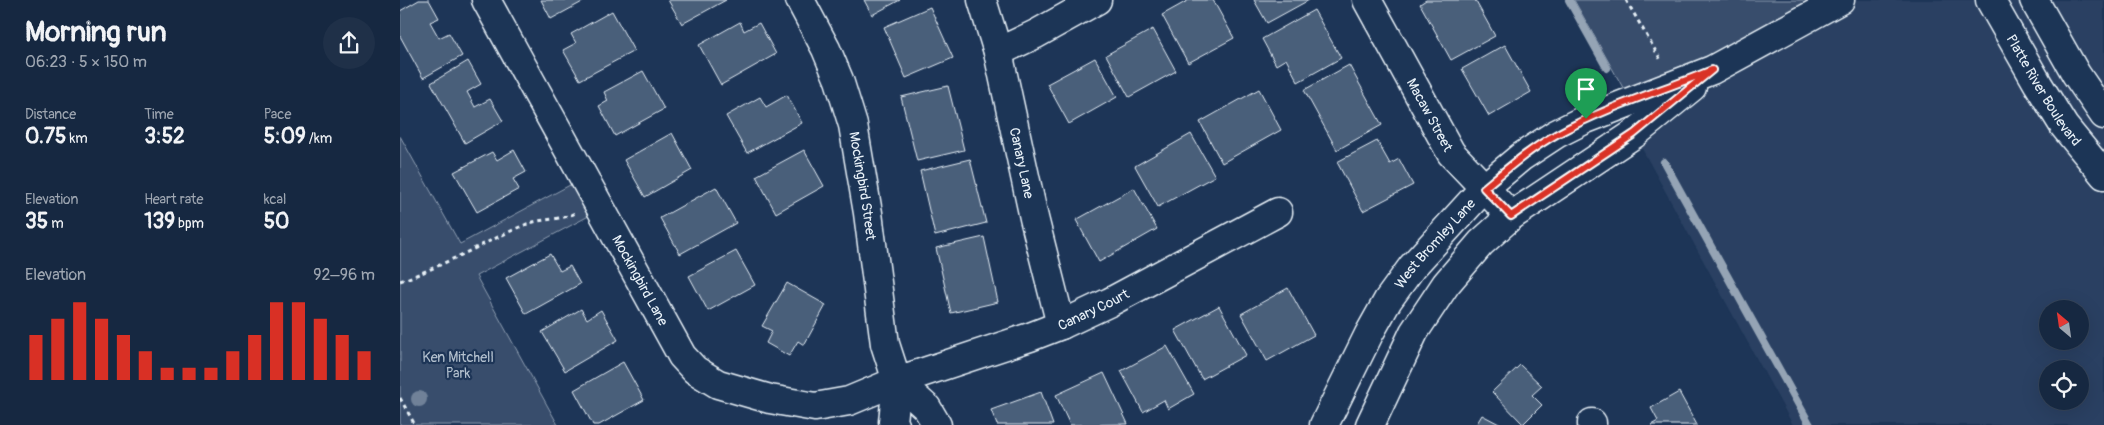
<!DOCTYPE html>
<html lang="en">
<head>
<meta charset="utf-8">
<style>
	body { margin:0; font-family:Pangolin,sans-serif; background:#1f3048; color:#f1f3f6; height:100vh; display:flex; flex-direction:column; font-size:19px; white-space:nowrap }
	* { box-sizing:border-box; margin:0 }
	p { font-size:16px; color:#9ea6b1 }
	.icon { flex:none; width:28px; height:28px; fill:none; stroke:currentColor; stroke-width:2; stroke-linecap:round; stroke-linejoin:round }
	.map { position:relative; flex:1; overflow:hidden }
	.drawer { display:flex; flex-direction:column; background:#162841; width:400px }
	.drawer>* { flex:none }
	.needle { width:32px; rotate:331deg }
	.fabs { position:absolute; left:1639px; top:300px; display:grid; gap:10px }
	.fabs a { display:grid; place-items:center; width:50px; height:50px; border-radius:50%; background:#162841; box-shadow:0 5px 20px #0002,0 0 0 1px #35445a; font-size:25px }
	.pin { position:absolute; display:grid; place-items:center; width:42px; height:42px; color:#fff; margin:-51px -21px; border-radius:50% 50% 50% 0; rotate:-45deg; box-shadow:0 0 5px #0007 }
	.pin .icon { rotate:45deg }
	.round { display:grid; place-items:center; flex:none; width:52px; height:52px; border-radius:26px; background:#1f3048 }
	.overview { display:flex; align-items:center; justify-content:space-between; height:85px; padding:0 25px }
	h1 { font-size:28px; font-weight:700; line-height:38px }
	.stats { display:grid; grid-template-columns:repeat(3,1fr); gap:8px; height:85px; padding:5px 25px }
	.stats div { display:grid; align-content:center }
	.stats b { font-size:21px; font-weight:700 }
	.stats small { font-size:14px; font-weight:400 }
	.stats p { font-size:14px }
	.chart { height:140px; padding:10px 25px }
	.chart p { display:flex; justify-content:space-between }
	.chart svg { width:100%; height:90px; margin-top:5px; stroke:#d93025; stroke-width:6 }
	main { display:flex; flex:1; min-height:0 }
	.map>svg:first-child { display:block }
</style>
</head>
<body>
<main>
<section class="drawer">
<div class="overview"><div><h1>Morning run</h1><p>06:23 · 5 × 150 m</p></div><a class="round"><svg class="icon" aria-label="share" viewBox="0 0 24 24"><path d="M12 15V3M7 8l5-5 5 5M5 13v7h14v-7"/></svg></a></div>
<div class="stats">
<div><p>Distance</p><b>0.75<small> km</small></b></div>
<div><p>Time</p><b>3:52</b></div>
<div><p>Pace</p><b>5:09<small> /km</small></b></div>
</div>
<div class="stats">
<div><p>Elevation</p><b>35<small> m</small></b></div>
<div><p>Heart rate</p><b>139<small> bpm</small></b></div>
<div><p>kcal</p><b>50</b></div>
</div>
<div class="chart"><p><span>Elevation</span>92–96 m</p>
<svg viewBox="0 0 160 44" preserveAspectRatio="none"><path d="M5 44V22M15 44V14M25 44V6M35 44V14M45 44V22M55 44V30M65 44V38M75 44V38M85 44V38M95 44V30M105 44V22M115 44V6M125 44V6M135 44V14M145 44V22M155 44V30"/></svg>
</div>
</section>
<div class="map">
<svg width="1704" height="425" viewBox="0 0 1704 425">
	<rect width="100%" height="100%" fill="#1d3557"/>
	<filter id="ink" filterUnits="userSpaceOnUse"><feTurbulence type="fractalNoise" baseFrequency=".02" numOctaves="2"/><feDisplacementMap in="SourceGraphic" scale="10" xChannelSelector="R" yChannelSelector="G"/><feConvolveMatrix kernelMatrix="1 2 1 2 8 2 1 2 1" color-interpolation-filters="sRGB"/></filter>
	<g filter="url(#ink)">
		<path fill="#2a4162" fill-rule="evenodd" d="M1440,0H1704V425H1393L1234,134L1312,70ZM1648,309H1680V341H1648ZM1648,369H1680V401H1648Z"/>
		<path fill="#374d6c" stroke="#909fb2" d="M1174,0H1440L1231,102Z
			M0,136L60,244L183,178L200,210L76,276L158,425H0Z"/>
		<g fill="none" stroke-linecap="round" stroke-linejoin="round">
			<path stroke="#95a4b5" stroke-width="8" d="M1169,0L1207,68
				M1264,162L1410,425"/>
		</g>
		<path fill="#495e7a" stroke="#e8f1f8" d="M19,0H29L39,18L30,22L39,38L49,33L62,56L23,78L0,36V11Z
			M141,0H186L151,19Z
			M268,0H326L282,24Z
			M464,0H500L472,15Z
			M789,0H813L834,38L788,63L762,15Z
			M854,0H909L867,23Z
			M1026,0H1075L1095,36L1051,60L1020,4Z
			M530,7L553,58L506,78L484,27Z
			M914,10L941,58L898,82L886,59L876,65L862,39Z
			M212,11L234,51L180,80L163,50L176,43L171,34Z
			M340,22L344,31L359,23L376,54L321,85L299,45Z
			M753,29L776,71L729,97L706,55Z
			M1105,45L1131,92L1089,116L1062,69Z
			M695,58L717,97L669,124L647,84Z
			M68,61L81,84L67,92L75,107L90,99L103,121L65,143L31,83Z
			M949,65L982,125L937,150L904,90Z
			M243,71L264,109L215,136L199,106L208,101L204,92Z
			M548,86L564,150L517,161L501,97Z
			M859,89L881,130L822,163L800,122Z
			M387,95L402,123L347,153L326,116L360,97L366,107Z
			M272,133L292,170L245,197L224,160Z
			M791,134L815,176L758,207L735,166Z
			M977,141L990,164L999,159L1013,185L963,211L937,162Z
			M114,150L126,172L113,179L119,189L77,212L54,172L92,152L97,160Z
			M404,150L424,186L376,213L356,176Z
			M570,159L586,223L535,236L520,171Z
			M316,187L336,223L280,254L260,218Z
			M734,188L757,229L699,262L676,220Z
			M584,237L598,302L551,313L536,248Z
			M336,251L355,285L308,311L289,276Z
			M150,254L160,271L170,266L180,284L126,314L106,278Z
			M387,283L426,305L404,345L398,341L389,356L366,343L372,331L362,326Z
			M888,288L914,335L867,361L841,314Z
			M819,306L846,355L802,379L775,330Z
			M181,309L187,319L201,310L218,340L165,371L142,332Z
			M767,346L794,394L768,409L764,400L743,412L721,371Z
			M223,362L244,400L199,425H193L174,390Z
			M1120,365L1142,386L1132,395L1142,405L1123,424L1092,392Z
			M704,373L728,424L670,425L656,395Z
			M641,392L653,425H597L591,410Z
			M1279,392L1297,425H1251L1258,421L1251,408Z
			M1082,415L1101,425H1076Z"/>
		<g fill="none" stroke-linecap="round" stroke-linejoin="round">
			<g stroke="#e8f1f8" stroke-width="31">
				<g id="minor">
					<path id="s1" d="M86,0L282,356L295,370L318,384L370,399L415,407L449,401L497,381L630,337L661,325L710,302L878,212"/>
					<path id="s2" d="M400,0L426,49L439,80L453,125L468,213L485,344L497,381L493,422L495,425"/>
					<path id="s3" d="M582,0L598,52L634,218L661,325"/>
					<path id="s4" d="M967,0L1051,153L1111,216"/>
					<path d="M598,52L636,34L697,0"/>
					<path d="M497,381L527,408L537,425"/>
					<path d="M1192,425V423"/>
				</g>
			</g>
			<g stroke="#e8f1f8" stroke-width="31">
				<g id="tertiary">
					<path id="s5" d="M924,425L969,334L988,300L1012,267L1084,188L1121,157L1156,134L1186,119L1312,70L1440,0"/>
					<path d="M970,425L1014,332L1046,284L1081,243L1111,216L1234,134L1292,87"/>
				</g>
			</g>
			<g stroke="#e8f1f8" stroke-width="31">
				<g id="secondary">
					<path id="s6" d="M1590,0L1638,84L1664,126L1704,175"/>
					<path d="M1634,0L1676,74L1704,115"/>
				</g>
			</g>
			<path stroke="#e8f1f8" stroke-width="3" stroke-dasharray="4 4" stroke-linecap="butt" d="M1226,0L1262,62
				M0,281C44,266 84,242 127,224C142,218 160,221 175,213
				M0,398L15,425"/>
			<use href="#minor" stroke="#1d3557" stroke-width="28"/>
			<use href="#tertiary" stroke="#1d3557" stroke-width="28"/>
			<use href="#secondary" stroke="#1d3557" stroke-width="28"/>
		</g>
		<circle fill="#708198" cx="19" cy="399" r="8"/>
	</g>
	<g fill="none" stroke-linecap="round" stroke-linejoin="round" filter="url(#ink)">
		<g stroke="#fff" stroke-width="10">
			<path id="route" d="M1312,70L1234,134L1111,216L1084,188C1108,168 1130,149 1157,134C1206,107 1261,91 1312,70Z"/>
		</g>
		<use href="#route" stroke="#d93025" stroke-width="6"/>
	</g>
	<g text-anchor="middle" stroke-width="4.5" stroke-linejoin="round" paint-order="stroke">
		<g font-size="14" fill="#e8f1f8" stroke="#1d3557">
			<text dy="5" stroke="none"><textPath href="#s6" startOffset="105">Platte River Boulevard</textPath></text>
			<text dy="5" stroke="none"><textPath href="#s4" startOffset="131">Macaw Street</textPath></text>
			<text dy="5" stroke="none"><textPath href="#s3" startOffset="168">Canary Lane</textPath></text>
			<text dy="5" stroke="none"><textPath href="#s2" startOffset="198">Mockingbird Street</textPath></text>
			<text dy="5" stroke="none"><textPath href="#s5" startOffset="214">West Bromley Lane</textPath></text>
			<text dy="5" stroke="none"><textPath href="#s1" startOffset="320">Mockingbird Lane</textPath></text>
			<text dy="5" stroke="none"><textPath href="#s1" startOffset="848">Canary Court</textPath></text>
		</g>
		<g font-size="14" fill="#b3c0ce" stroke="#1d3557">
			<text x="58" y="362">Ken Mitchell<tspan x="58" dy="16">Park</tspan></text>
		</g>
	</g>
</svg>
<div class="fabs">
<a><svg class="needle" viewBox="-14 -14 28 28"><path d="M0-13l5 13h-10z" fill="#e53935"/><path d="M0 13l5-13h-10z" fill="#9ea6b1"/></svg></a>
<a><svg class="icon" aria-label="locate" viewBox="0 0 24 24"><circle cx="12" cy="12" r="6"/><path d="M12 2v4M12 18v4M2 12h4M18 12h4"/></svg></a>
</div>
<div class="pin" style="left:1186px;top:119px;background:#1e9e55"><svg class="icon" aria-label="arrive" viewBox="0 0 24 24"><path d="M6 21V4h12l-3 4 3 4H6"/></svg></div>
</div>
</main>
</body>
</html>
